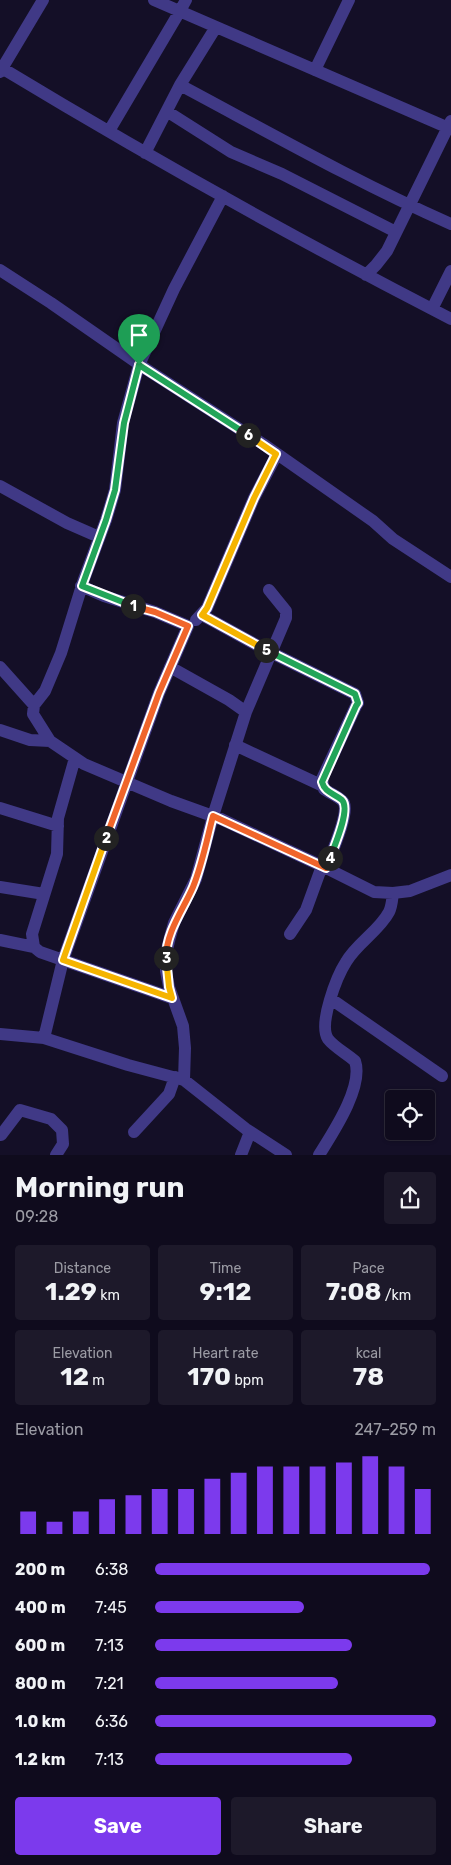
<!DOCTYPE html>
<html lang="en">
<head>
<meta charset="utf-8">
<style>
	body { margin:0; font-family:Rubik,sans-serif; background:#1d192a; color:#f1f3f6; height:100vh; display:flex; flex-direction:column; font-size:19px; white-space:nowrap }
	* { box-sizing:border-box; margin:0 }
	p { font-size:16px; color:#9b9ba4 }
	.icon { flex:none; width:28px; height:28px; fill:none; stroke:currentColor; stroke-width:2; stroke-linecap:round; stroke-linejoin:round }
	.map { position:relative; height:1155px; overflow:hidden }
	.sheet { display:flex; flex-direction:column; background:#0f0b1d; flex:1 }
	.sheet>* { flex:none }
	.controls { position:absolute; left:385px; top:1090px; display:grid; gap:10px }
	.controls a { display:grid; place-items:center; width:50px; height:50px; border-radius:5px; background:#0f0b1d; box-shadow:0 1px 4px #0004,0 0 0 1px #2f2b3b; font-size:25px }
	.pin { position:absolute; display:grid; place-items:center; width:42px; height:42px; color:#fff; margin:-51px -21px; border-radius:50% 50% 50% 0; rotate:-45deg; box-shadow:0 0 5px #0007 }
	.pin .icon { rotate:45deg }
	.km { position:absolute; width:25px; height:25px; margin:-12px; border-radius:50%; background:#222; color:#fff; font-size:14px; line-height:25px; text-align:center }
	.round { display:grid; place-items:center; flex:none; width:52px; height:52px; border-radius:5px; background:#1d192a }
	.head { display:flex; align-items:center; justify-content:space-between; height:85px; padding:0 15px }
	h1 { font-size:28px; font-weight:700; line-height:38px }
	.metrics { display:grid; grid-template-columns:repeat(3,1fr); gap:8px; height:85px; padding:5px 15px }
	.metrics div { display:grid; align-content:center; border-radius:5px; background:#1d192a; text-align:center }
	.metrics b { font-size:25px; font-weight:700 }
	.metrics small { font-size:14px; font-weight:400 }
	.metrics p { font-size:14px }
	.chart { height:140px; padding:10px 15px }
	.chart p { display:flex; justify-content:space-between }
	.chart svg { width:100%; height:90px; margin-top:5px; stroke:#7c3aed; stroke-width:6 }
	.cta { display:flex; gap:10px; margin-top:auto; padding:10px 15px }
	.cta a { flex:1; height:58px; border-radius:5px; background:#7c3aed; color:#fff; font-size:20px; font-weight:700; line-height:58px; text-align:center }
	.cta a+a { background:#1d192a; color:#f1f3f6 }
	ul { padding:0 15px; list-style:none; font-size:16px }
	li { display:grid; grid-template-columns:80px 60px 1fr; align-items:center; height:38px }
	li i { height:12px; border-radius:6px; background:#7c3aed }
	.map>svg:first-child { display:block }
</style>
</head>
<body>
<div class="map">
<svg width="451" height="1155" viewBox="0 0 451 1155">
	<rect width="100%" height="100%" fill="#140f27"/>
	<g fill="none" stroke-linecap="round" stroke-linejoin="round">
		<path stroke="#403986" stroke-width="12" d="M154,0L451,129
			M0,67C147,156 298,240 451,319
			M315,70L349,0
			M0,72L43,0
			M180,85C270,133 358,183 451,224
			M168,112L231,152L282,174L396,232
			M109,131L180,11L186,0
			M145,153L180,85L216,27
			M223,196L174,289L139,365L123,423L115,490L106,520L84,579L61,653L45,691L34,705L33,714L50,741L84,764L171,801L221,819L326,868L374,892L393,893L410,891L451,875
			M0,270L51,303L146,369L263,444L373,521L393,539L451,577
			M366,275L376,265L387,251L451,121
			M432,309L451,271
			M0,486L67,523L99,537
			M202,615L264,649L355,694L358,703L356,706L322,779L324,789C329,793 341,797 344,803C349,815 331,854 326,868
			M196,620L207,608L254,498L277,454
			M0,667L34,705
			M170,667L229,700L246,712
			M0,730L30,740L50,741
			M235,745L323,786
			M75,758L58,818L57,854L32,934L34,947L40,952L172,998
			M0,808L58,826
			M0,887L44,894
			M290,934L306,910L322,866
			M0,940L34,947
			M331,999L442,1076
			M0,1034L44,1038L128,1065L184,1080L246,1129L286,1155
			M44,1038L63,960L159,693L188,626L155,612L104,596L81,586
			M184,1080L185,1048L183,1026L169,987L166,971V954L170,937L174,923L196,879L213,816L246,712L286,618V611L269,590
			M134,1132L169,1094L175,1077
			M0,1134L1,1135L20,1110L51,1119L62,1130L63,1144L56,1155
			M241,1155L250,1132
			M319,1155C332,1134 364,1087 355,1061C347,1054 334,1047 328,1039C318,1024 337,976 346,962C357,943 379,931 389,912C392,906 392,900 393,893"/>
	</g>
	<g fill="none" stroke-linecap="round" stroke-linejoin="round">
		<g stroke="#fff" stroke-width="10">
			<path id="split-1" d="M133,606L82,586L106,520L115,490L124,423L139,365"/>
		</g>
		<g stroke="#fff" stroke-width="10">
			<path id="split-2" d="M106,838L159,693L188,626L155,612L133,606"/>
		</g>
		<g stroke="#fff" stroke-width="10">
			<path id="split-3" d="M106,838L63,960L172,998L169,987L166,958"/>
		</g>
		<g stroke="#fff" stroke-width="10">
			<path id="split-4" d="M166,958C166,932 183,910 193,887C202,865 207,839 213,816L326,868L330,858"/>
		</g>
		<g stroke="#fff" stroke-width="10">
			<path id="split-5" d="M266,650L355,694L358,703L356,706L322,782C325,793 334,793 342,800C351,809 334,847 330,858"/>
		</g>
		<g stroke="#fff" stroke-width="10">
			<path id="split-6" d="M248,435L276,454L254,498L207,608L202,615L266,650"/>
		</g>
		<g stroke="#fff" stroke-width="10">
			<path id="split-7" d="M139,365L248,435"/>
		</g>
		<use href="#split-1" stroke="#22a559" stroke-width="6"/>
		<use href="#split-2" stroke="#f0652b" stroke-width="6"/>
		<use href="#split-3" stroke="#f5b400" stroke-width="6"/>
		<use href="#split-4" stroke="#f0652b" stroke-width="6"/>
		<use href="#split-5" stroke="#22a559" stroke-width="6"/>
		<use href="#split-6" stroke="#f5b400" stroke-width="6"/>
		<use href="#split-7" stroke="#22a559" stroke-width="6"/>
	</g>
</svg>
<div class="controls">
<a><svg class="icon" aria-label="locate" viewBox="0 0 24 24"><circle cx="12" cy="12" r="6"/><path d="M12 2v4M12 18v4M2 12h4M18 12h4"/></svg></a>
</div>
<div class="pin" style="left:139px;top:365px;background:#1e9e55"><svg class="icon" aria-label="arrive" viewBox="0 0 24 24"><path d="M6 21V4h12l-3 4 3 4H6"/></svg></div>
<b class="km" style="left:133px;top:606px">1</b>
<b class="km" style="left:106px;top:838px">2</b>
<b class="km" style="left:166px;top:958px">3</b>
<b class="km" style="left:330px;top:858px">4</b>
<b class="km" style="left:266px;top:650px">5</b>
<b class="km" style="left:248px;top:435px">6</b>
</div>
<section class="sheet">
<div class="head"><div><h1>Morning run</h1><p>09:28</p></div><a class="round"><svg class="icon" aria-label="share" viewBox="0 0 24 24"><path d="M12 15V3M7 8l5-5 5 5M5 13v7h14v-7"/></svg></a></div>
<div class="metrics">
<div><p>Distance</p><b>1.29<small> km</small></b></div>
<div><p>Time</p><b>9:12</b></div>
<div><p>Pace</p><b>7:08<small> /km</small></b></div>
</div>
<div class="metrics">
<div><p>Elevation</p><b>12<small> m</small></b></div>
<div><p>Heart rate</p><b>170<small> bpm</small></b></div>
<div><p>kcal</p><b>78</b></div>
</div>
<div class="chart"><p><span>Elevation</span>247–259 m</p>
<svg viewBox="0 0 160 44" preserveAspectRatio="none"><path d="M5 44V33M15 44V38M25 44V33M35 44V27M45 44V25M55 44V22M65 44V22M75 44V17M85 44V14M95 44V11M105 44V11M115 44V11M125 44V9M135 44V6M145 44V11M155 44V22"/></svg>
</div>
<ul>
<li><b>200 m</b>6:38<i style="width:98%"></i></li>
<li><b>400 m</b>7:45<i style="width:53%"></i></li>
<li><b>600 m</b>7:13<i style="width:70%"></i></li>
<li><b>800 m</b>7:21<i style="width:65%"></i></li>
<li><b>1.0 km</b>6:36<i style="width:100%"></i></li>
<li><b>1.2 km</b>7:13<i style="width:70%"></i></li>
</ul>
<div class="cta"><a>Save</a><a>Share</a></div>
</section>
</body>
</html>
